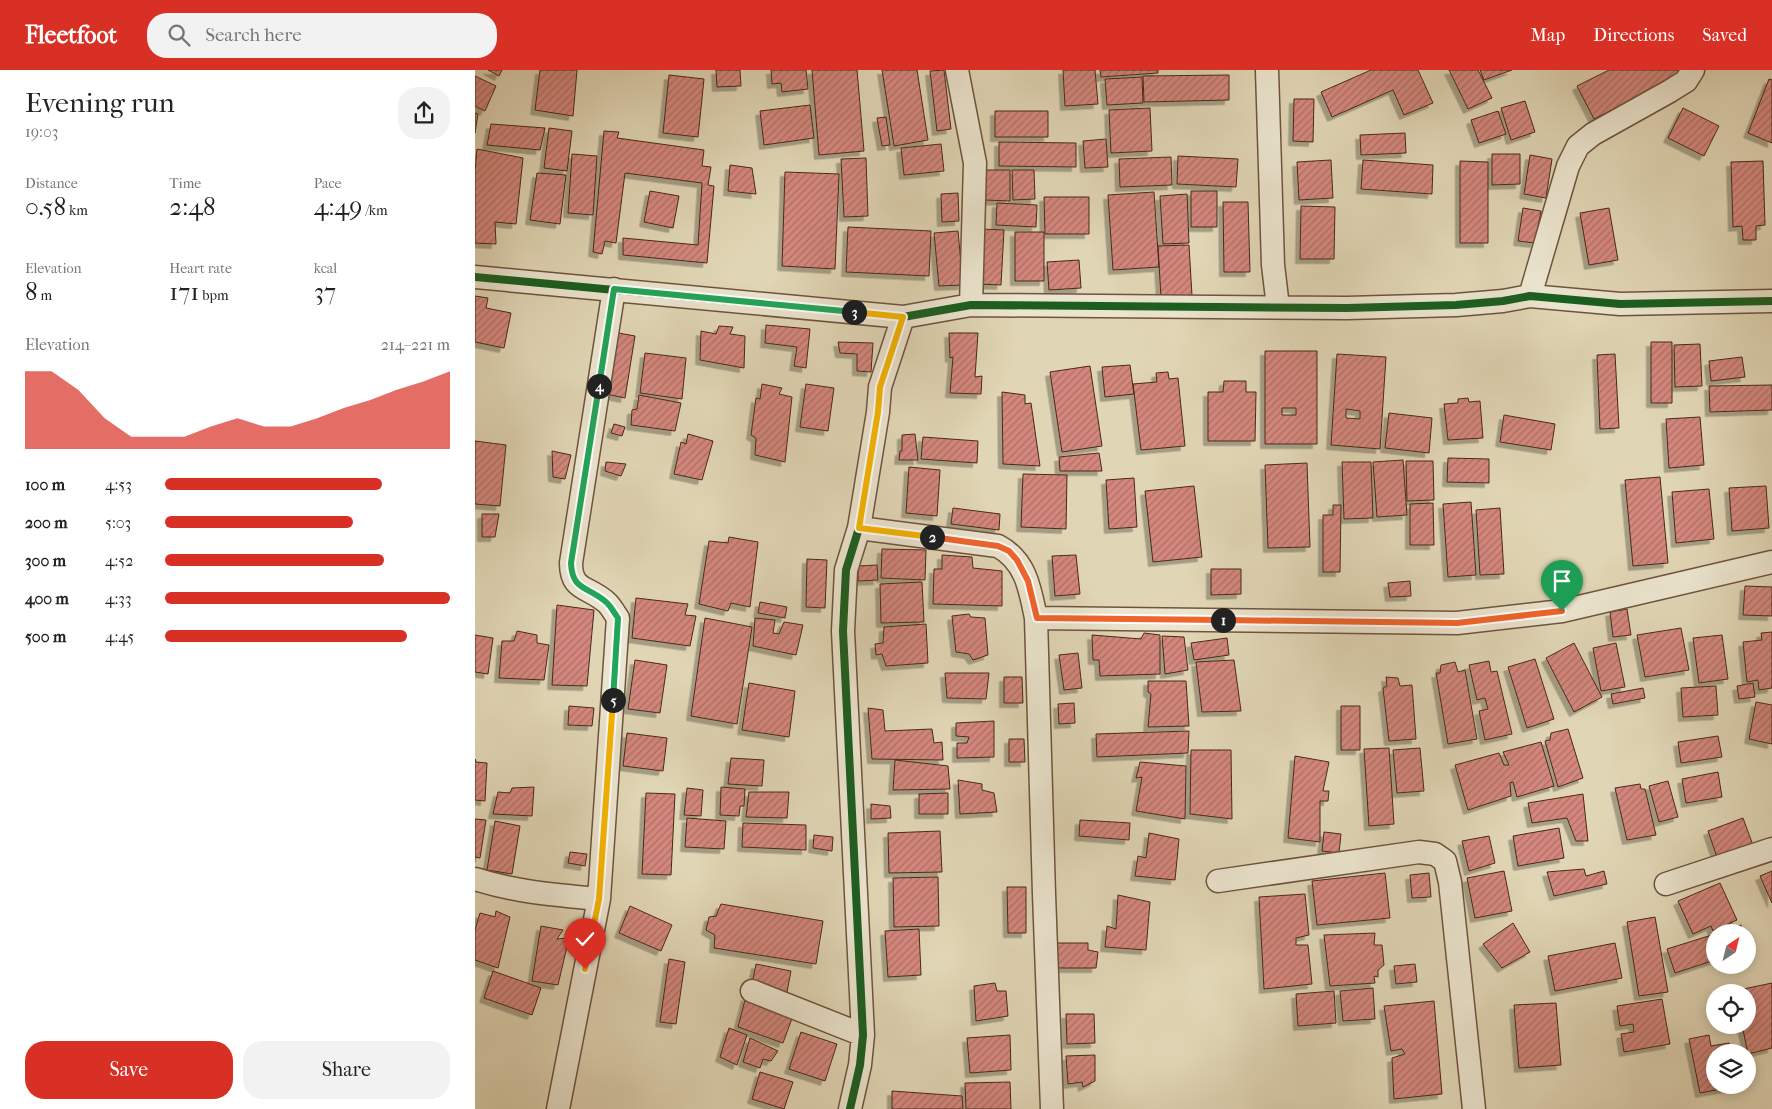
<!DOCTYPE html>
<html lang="en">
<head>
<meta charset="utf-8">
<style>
	body { margin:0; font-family:"IM FELL French Canon",serif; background:#f2f2f2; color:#222; height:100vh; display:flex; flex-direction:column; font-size:19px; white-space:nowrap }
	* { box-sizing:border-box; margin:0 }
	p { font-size:16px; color:#767676 }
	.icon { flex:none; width:28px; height:28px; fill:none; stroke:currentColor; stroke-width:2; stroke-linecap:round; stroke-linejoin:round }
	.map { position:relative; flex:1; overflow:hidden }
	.sheet { display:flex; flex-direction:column; background:#fff; width:475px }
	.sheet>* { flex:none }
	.needle { width:32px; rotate:35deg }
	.buttons { position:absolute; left:1231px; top:854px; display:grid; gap:10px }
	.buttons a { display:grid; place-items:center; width:50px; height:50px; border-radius:50%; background:#fff; box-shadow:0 2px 12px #0003; font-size:25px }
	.pin { position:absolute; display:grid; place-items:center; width:42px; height:42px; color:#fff; margin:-51px -21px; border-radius:50% 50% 50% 0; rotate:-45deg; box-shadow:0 0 5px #0007 }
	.pin .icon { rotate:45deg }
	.km { position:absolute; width:25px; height:25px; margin:-12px; border-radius:50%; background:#222; color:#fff; font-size:14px; line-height:25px; text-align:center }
	.round { display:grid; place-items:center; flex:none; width:52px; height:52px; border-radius:20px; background:#f2f2f2 }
	.overview { display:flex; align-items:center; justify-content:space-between; height:85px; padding:0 25px }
	h1 { font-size:28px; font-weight:600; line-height:38px }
	.figures { display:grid; grid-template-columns:repeat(3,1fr); gap:8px; height:85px; padding:5px 25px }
	.figures div { display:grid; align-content:center }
	.figures b { font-size:25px; font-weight:600 }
	.figures small { font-size:14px; font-weight:400 }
	.figures p { font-size:14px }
	.chart { height:140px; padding:10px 25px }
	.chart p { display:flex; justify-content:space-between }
	.chart svg { width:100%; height:90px; margin-top:5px; fill:#d93025; opacity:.7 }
	.primary-button { display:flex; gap:10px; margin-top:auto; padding:10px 25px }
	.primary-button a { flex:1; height:58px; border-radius:20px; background:#d93025; color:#fff; font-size:20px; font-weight:600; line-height:58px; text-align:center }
	.primary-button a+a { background:#f2f2f2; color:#222 }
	ul { padding:0 25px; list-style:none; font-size:16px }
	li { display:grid; grid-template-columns:80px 60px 1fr; align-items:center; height:38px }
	li i { height:12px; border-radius:6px; background:#d93025 }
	header { display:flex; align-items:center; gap:30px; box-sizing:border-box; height:70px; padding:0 25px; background:#d93025; color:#fff }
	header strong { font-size:24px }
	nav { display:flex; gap:28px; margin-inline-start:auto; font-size:18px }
	.search { width:350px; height:45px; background:#f2f2f2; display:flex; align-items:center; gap:12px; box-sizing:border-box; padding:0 18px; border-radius:20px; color:#767676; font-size:19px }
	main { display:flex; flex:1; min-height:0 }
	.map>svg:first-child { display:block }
</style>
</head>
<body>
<header>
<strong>Fleetfoot</strong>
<div class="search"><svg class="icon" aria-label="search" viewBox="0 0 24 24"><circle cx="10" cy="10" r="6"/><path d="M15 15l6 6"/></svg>Search here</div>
<nav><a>Map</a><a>Directions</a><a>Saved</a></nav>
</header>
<main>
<section class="sheet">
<div class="overview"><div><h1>Evening run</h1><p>19:03</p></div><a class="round"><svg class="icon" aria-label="share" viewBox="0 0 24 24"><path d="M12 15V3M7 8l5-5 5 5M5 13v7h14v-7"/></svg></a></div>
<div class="figures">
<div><p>Distance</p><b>0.58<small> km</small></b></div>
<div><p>Time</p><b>2:48</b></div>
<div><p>Pace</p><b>4:49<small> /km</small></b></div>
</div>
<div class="figures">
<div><p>Elevation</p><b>8<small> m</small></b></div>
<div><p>Heart rate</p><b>171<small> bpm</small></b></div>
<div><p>kcal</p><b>37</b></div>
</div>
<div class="chart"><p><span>Elevation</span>214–221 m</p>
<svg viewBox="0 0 160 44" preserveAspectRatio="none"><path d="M0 44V6L10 6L20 15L30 29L40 38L50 38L60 38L70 33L80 29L90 33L100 33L110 29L120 24L130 20L140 15L150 11L160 6V44z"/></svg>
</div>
<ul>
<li><b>100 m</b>4:53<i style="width:76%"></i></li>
<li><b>200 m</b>5:03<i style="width:66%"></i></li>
<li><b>300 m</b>4:52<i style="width:77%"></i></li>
<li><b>400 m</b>4:33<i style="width:100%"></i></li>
<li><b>500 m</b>4:45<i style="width:85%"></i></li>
</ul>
<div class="primary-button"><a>Save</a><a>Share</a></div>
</section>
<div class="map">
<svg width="1297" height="1039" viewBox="0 0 1297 1039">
	<defs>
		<pattern id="building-hatch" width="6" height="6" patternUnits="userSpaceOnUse" patternTransform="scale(1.25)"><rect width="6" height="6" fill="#d4877d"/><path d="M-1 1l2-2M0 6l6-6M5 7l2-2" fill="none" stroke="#ae6e65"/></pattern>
		<filter id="shadow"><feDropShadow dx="-4.5" dy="4.5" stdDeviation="0" flood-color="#0004"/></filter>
	</defs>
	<rect width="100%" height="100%" fill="#e0d5b4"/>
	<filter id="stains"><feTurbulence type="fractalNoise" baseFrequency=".004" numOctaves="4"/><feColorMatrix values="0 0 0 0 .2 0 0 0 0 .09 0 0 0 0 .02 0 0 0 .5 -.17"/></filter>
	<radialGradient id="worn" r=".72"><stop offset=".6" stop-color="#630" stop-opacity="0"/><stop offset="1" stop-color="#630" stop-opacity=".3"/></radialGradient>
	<path fill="url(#building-hatch)" stroke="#492817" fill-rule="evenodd" filter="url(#shadow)" d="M13,0H27L24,6Z
		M65,0H102L98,46L60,40Z
		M241,0H265L266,16L242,17Z
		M296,0H331L333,19L307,22L306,13L297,14Z
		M337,0H382L389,81L344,85Z
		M407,0H442L453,70L419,76Z
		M469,0L476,59L462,61L455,1Z
		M588,0H620L623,34L590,36Z
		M625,0H683V3L626,7Z
		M896,0H943L958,33L929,45L918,20L857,47L846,22Z
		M974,0H1003L1017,28L993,39Z
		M1005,0H1037L1009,10Z
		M1134,0H1202L1205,6L1119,49L1102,16Z
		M194,5L229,9L223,67L188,63Z
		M754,5V30L669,32L668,6Z
		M0,6L21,16L10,41L0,36Z
		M667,7L668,33L632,35L630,9Z
		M1294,9L1297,10V73L1273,63Z
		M819,29H839L838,72L818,71Z
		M1050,31L1060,62L1036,70L1026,38Z
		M335,35L339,68L289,75L285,41Z
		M675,38L677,81L636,83L634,40Z
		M1208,38L1244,56L1229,86L1193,68Z
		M520,41H573V67H520Z
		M1023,41L1031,64L1004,73L996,50Z
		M0,43L3,44L0,63Z
		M411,47L415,75L407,76L402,48Z
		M16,54L70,58L65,80L12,75Z
		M74,58L97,61L92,101L69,98Z
		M129,61L144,62L142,68L229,80L227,96L236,97L233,115L239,116L232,193L148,185V168L223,175L227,113L150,103L141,173L130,171L127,184L118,182Z
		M930,63L931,83L886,85L885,65Z
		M631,69L633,97L610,98L608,71Z
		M524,72L601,73V97L524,96Z
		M466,74L469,101L429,105L426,78Z
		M2,79L48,88L41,154L20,152L21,174L0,173V101Z
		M97,84L122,86L118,145L93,143Z
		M1017,84H1045V114L1017,115Z
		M1055,85L1077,89L1071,128L1049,124Z
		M703,86L763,89L761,117L702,114Z
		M696,87L697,115L645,117L644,89Z
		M391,88L393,146L369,147L366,89Z
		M856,90L858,128L824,130L822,92Z
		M888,90L958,95L957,124L886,119Z
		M985,91L1013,92V173H985Z
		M1288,91L1290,155L1281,156V170H1268L1267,156L1258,157L1256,92Z
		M255,95L277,98L281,124L253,121Z
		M510,100H535V131L510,130Z
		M537,100H559L560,129L538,130Z
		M310,102L364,104L360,199L307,196Z
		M62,103L91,105L85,154L55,150Z
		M175,121L204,126L198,158L169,152Z
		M716,121H742V157H716Z
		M679,122L684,197L638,200L633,125Z
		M483,123L484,151L467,152L466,124Z
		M712,124L714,173L688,174L685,126Z
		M569,127H614V164H570Z
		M748,132H773L775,202H749Z
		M522,133L562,135L561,157L521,155Z
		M826,136L860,137L859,189H825Z
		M1048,138L1066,141L1060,173L1043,171Z
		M1134,138L1143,190L1114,195L1105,143Z
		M373,157L456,161L454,206L371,202Z
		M506,159L529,160L526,215L504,214Z
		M483,161L488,215L464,216L459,163Z
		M540,162H569V211H540Z
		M714,175L717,226L686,228L683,176Z
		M604,190L606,218L574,220L572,192Z
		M0,226L13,228L11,238L36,243L29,278L0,272Z
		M291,255L335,259L331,298L319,296L322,277L290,273Z
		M244,256L258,257L255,264L270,266L269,298L225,290L226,261L241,264Z
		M138,262L160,266L150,328L131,324Z
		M474,263H503L500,307L507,306L506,324L475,323L478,287L475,288Z
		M363,272L398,273L396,302L382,301V284L365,283Z
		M1176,272H1197V333H1176Z
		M1225,274L1227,316L1200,317L1199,275Z
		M790,281H842V374H790ZM807,338H821V345H807Z
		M170,283L211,288L207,329L165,323Z
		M862,284L911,287L905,379L856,375ZM871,339L885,341V349L871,348Z
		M1140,284L1144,358L1125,359L1122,285Z
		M1267,287L1270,307L1236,311L1234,291Z
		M655,295L659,324L630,327L627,297Z
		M615,296L627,376L587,382L575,302Z
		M693,302L694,309L703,308L710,376L666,380L658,314L682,312L681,303Z
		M749,311H771V322H781L780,371H733V322H748Z
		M287,314L307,318L304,324L317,327L310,392L280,385L281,368L276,365L281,328L285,329Z
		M331,314L359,318L353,361L325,357Z
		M1297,315V340L1235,342L1234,316Z
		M527,322L550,325V334L556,333L565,396L528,394Z
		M164,325L206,333L200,361L156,355L157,340L162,339Z
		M993,328L994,332L1005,331L1008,368L973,370L969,334L983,333V329Z
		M914,343L957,348L954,383L910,378Z
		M1029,345L1080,354L1076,380L1025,372Z
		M1225,347L1229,395L1194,398L1191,349Z
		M139,354L150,357L147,366L136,363Z
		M213,364L238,371L227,410L199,404L206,372L211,374Z
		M440,364L443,390H424L425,381H427V365Z
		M448,367L503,371L502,393L446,389Z
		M0,371L31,375L25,436L0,434Z
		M77,381L96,385L90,409L78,407Z
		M624,383L627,401H585L584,387Z
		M973,388L1014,389V413L972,412Z
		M928,390L932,445L902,447L898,392Z
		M931,391H958L959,430L932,431Z
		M131,392L151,394L146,406L130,401Z
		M867,392H896L898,448L869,449Z
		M832,393L835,477L793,478L790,395Z
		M434,397L465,400L462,446L431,443Z
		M548,404L592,405L591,459L546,457Z
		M1185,407L1193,493L1158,496L1150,410Z
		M659,408L662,457L634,459L631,410Z
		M719,416L727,487L678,492L670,421Z
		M1291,416L1294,458L1257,461L1254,418Z
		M1234,419L1239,469L1201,473L1197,422Z
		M996,432L1001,505L973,507L968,434Z
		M958,433L959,475H935V434Z
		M858,435H866L865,502H848V445H858Z
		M478,438L525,444L524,460L476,454Z
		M1025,438L1029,504L1005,505L1001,440Z
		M7,444H24L20,467H7Z
		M254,467L283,472L275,537L256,533L253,541L224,534L234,471L253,473Z
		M407,479L451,480L450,510L406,508Z
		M467,485L497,487L498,498L527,501V536L458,534L459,499H467Z
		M601,485L605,524L580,526L577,486Z
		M332,489L352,490L350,538L331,537Z
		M402,495L403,510L383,511V496Z
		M736,499H766V524L736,525Z
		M935,511L936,526L915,527L913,513Z
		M447,512L449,552L406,553L405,514Z
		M1270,516L1297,517V546L1268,545Z
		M161,528L213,534L210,545L221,546L215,576L157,568Z
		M285,532L312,537L310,548L283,543Z
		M82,535L119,540L112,616L77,615Z
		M1152,539L1156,565L1138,567L1135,542Z
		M494,544L496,547L510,548L513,585L498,590L494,584L481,582L477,546Z
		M230,548L277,557L262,654L216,646Z
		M280,548L300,550L298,563L304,564L309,552L328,555L321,585L278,576Z
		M451,554L453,593L411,596L407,584L401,585L400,574L408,573L409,557Z
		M1206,558L1214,600L1170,607L1162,565Z
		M42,561L62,565V573L74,575L69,610L24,608L27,571H39Z
		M1297,562V618L1284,620L1283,610L1272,612L1268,572L1287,570L1286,563Z
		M669,563L685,565V604L625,606L624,590H618L617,565L666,569Z
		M0,565L18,568L13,604L0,602Z
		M1247,565L1253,609L1224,613L1218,568Z
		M687,566L709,567L713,600L690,604Z
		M752,568L754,585L719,590L716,573Z
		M1099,573L1127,627L1099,642L1071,588Z
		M1141,573L1150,617L1126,621L1118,578Z
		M603,583L607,618L589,620L584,585Z
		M1060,589L1079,649L1052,658L1033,597Z
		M160,590L192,595L185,643L153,639Z
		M759,590L766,641L727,642L721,592Z
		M1014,591L1016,602L1022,601L1037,664L1010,670L1004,641L1013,639L1010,628L1002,630L994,595Z
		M980,592L983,602L990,600L1002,669L973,674L961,603H965L966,595Z
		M470,603H514L511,629L472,628Z
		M529,607H547L548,633H529Z
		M911,607L923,608L925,616L937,615L941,669L914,671L908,618L912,616Z
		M673,611H711L714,656L673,657L676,624L673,622Z
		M274,613L320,621L314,667L267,660Z
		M1278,613L1280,627L1264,629L1262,616Z
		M1241,616L1243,645L1208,647L1206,618Z
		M1168,618L1170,628L1138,634L1136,624Z
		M1281,632L1297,635V674L1274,669Z
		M599,633L600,653L584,654L583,634Z
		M94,636L119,638L117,656L93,655Z
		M866,636H885V680H866Z
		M393,638L408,640L410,661L457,659L459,673L467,672L468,690L397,689Z
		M519,651V687L482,688V673H492L494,667L481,666V653Z
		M1093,659L1108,708L1083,717L1070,671L1075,670L1076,663Z
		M714,661L713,683L622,687L621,664Z
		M152,663L192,668L188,701L148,696Z
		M1243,666L1247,687L1206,693L1203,672Z
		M534,669H549L550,692H534Z
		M1066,672L1079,716L1042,727L1038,712L1035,713L1036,726L993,740L980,695L1024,683L1029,695H1034L1028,682Z
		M914,678L919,754L894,756L889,679Z
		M945,678L949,721L922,723L918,680Z
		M716,680H756L757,749L715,744Z
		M820,686L854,692L848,721H854L853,731H845V772L813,768Z
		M256,688L289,690L287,716L253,714Z
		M0,689L1,692L12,693L10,731L0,730Z
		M420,690L473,696L475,719L418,720Z
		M665,692L711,696L710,749L661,741L667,707L661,708Z
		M1243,702L1247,727L1211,733L1207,709Z
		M483,710L507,714V720L519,723L522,742L485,744Z
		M1193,711L1203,747L1184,752L1174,716Z
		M1165,714L1166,719H1170L1181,765L1152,770L1140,718Z
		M59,717L57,746L18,744L23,722L35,723L37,718Z
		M246,717L270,719L269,736H265L264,746L245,745Z
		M212,718L228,720L226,746L209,745Z
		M274,722H314L312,748L271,747Z
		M171,723L200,724L196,805L167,804Z
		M473,723V744H444V724Z
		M1108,724L1113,771H1101L1092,748L1057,753L1053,733Z
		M396,734L415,736L416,748L396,749Z
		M212,748L251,751L249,779L210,777Z
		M1268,748L1279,778L1243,790L1233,761Z
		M0,749L11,750L5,788L0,787Z
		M605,750L655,753L654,770L604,766Z
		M20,751L45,756L37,804L12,800Z
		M268,753L331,755V780L267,777Z
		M1084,758L1089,788L1043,796L1038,766Z
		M465,761L467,802L414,803L413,763Z
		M849,762L866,764L864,783L847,781Z
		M674,763L704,769L700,810L660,806L663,786L671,788Z
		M339,765L358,767L357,781L338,778Z
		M1014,766L1020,793L994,801L987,771Z
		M95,782L112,784L110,796L93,793Z
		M1109,799L1111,806L1129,801L1132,814L1079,826L1072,802Z
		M1029,801L1037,841L1000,848L992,808Z
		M1297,801V833L1285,806Z
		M910,803L915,848L842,855L837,811Z
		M954,803L956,827L937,828L935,805Z
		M463,807L464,856L419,857L418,808Z
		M1245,813L1262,850L1238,861L1236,856L1218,864L1203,831Z
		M532,817H551V863H533Z
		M830,824L834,865L821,868V875H833L837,914L789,919L784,827Z
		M643,825L675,832L671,880L630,877L632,856L641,859Z
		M246,834L348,851L341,894L239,878L240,865L231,860L234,847L241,846Z
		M155,836L197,855L186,881L144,863Z
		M21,841L35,847L23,898L0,890V860L5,843L20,847Z
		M1180,847L1193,922L1164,926L1152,852Z
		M1038,853L1055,882L1027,898L1008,874Z
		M1266,855L1268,862H1244Z
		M66,856L88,860L82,869L94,868L83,915L57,911Z
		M444,859L446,905L413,907L410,861Z
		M900,863L899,875H907L909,895L903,900V907L899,906L900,913L855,916L849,865Z
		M1240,864V890L1200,903L1192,879Z
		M582,873H613V880L623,882L621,898H582Z
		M1140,873L1147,908L1080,921L1073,886Z
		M194,889L210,892L201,954L185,952Z
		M281,894L316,901L312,922L277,914Z
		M940,894L942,912L921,914L919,896Z
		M18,901L66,918L57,945L9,928Z
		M520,913L522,921H531L533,946L501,951L499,916Z
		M1297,913V978L1273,984L1267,955H1272V922H1260L1259,921Z
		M898,918L900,949L868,951L865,921Z
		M859,921L861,953L823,956L821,924Z
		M271,926L319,943L308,973L263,957Z
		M1187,929L1195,974L1149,982L1146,964L1159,962L1158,954L1145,956L1142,936Z
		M959,931L967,1024L919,1029L917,988L930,984L927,979L916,981L909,936Z
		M1081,933L1086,995L1044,998L1039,935Z
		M591,944H619L620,973L592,974Z
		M254,958L272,965L262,995L245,987Z
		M326,962L362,974L350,1011L314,999Z
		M535,965L536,1000L495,1003L492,968Z
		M1234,965L1236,976L1254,973L1256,982H1240V1015L1262,1016L1225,1023L1214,969Z
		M275,968L303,981L296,991L288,989L285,998L268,992Z
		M620,985V1011L608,1017L607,1012L593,1014L591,986Z
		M285,1002L318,1012L309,1039L277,1029Z
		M535,1012L536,1039H491L490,1013Z
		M417,1021L487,1026L488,1039H417Z"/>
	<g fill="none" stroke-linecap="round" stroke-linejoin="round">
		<g stroke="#6f533e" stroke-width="25">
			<path id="minor" d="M482,0L500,93L496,235
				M792,0L798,195L803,237
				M0,207L428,247L496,235L872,238L981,235L1028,231L1055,226L1145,234L1297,231
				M1055,226L1093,96L1103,76L1118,64L1195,21L1211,11L1218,0
				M384,458L523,476C551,491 555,519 561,548L569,824L577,1039
				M561,548L982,553L1087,541L1297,492
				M0,809C40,822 82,825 124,829L143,548C139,543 136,536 131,532C113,516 96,521 96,493L139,219
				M743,811L944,782L960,784L970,791L975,812L999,1039
				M1191,814L1297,779
				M277,921L388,965
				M83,1039L124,829
				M375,1039L385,995L388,965L368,561L371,500L384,458L403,342L405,317L428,247"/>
		</g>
		<use href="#minor" stroke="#ebe4ce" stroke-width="22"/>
		<g stroke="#ebe4ce" stroke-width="11">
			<path id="cycleway" d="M0,207L428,247L496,235L872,238L981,235L1028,231L1055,226L1145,234L1297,231
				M375,1039L385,995L388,965L368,561L371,500L384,458L403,342L405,317L428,247"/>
		</g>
		<use href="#cycleway" stroke="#1b5e20" stroke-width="8"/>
	</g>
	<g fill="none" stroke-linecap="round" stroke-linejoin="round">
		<g stroke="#fff" stroke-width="10">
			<path id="split-1" d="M748,550L982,553L1087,541"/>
		</g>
		<g stroke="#fff" stroke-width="10">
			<path id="split-2" d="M457,467L523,476L534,481L542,490L553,511L562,548L748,550"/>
		</g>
		<g stroke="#fff" stroke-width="10">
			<path id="split-3" d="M379,242L428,247L405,317L403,342L384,458L457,467"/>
		</g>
		<g stroke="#fff" stroke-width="10">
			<path id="split-4" d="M124,316L139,219L379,242"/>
		</g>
		<g stroke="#fff" stroke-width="10">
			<path id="split-5" d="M124,316L96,493C97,521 113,516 131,532C136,536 139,543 143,548L138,630"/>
		</g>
		<g stroke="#fff" stroke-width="10">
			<path id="split-6" d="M110,899L124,829L138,630"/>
		</g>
		<use href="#split-1" stroke="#f0652b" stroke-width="6"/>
		<use href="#split-2" stroke="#f0652b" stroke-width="6"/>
		<use href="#split-3" stroke="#f5b400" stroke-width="6"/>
		<use href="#split-4" stroke="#22a559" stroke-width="6"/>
		<use href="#split-5" stroke="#22a559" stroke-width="6"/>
		<use href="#split-6" stroke="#f5b400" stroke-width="6"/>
	</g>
	<rect width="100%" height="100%" filter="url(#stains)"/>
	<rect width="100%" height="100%" fill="url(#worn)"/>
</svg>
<div class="buttons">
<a><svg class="needle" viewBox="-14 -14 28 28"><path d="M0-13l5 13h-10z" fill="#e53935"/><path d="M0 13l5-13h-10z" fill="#767676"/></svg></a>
<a><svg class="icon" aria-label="locate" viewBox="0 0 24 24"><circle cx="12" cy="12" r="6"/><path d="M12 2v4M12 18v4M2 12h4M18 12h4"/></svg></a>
<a><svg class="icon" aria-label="layers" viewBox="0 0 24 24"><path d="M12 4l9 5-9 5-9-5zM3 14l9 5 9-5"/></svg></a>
</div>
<div class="pin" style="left:1087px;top:541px;background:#1e9e55"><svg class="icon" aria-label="arrive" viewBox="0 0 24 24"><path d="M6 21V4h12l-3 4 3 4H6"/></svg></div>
<div class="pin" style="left:110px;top:899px;background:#d93025"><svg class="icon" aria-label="check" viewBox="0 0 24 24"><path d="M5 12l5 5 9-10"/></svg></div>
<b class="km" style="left:748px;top:550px">1</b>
<b class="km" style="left:457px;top:467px">2</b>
<b class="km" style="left:379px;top:242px">3</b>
<b class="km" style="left:124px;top:316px">4</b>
<b class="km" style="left:138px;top:630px">5</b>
</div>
</main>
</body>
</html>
